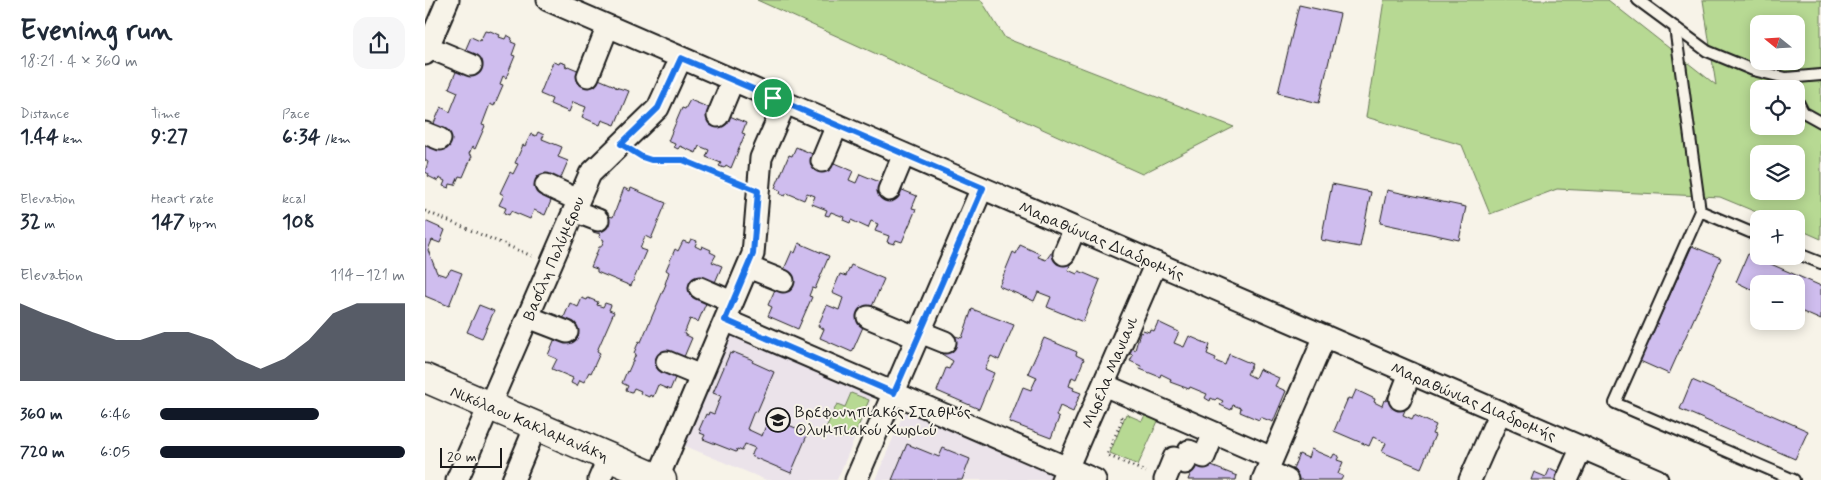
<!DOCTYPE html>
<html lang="en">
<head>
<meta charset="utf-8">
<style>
	body { margin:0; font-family:Mynerve,sans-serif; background:#f6f6f7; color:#1f2937; height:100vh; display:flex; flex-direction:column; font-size:19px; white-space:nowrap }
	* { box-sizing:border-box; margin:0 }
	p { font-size:16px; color:#747a83 }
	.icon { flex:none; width:28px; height:28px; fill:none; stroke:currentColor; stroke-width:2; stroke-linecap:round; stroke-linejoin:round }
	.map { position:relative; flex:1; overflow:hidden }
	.panel { display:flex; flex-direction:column; background:#fff; width:425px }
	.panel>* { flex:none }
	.needle { width:32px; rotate:288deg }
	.fabs { position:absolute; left:1325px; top:15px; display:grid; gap:10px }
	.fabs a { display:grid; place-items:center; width:55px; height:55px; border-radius:10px; background:#fff; box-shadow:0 2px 12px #0003; font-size:25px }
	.scale { position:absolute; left:15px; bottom:12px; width:62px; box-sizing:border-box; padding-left:5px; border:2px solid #1c1c1c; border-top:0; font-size:14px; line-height:18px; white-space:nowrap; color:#1c1c1c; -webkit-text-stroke:4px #f7f3e8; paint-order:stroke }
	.pin { position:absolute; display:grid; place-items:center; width:42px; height:42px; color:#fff; margin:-21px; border:2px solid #fff; border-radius:50%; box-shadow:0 1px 5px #0007 }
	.round { display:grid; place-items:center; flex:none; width:52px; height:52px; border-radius:15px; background:#f6f6f7 }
	.head { display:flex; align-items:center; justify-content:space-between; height:85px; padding:0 20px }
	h1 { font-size:28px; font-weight:800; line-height:38px }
	.metrics { display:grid; grid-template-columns:repeat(3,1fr); gap:8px; height:85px; padding:5px 20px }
	.metrics div { display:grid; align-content:center }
	.metrics b { font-size:21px; font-weight:800 }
	.metrics small { font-size:14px; font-weight:400 }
	.metrics p { font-size:14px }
	.chart { height:140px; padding:10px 20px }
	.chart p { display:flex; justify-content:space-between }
	.chart svg { width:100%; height:90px; margin-top:5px; fill:#111827; opacity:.7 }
	ul { padding:0 20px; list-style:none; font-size:16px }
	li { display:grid; grid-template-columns:80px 60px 1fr; align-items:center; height:38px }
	li i { height:12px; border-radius:6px; background:#111827 }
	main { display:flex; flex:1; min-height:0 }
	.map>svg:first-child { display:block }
</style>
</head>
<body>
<main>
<section class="panel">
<div class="head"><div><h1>Evening run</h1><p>18:21 · 4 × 360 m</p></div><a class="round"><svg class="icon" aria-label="share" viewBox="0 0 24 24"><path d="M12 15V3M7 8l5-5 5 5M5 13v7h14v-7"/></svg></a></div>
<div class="metrics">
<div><p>Distance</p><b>1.44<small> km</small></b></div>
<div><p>Time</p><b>9:27</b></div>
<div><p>Pace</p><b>6:34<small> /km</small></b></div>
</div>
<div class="metrics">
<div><p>Elevation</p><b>32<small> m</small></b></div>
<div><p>Heart rate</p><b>147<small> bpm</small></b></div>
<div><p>kcal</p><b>108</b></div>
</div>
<div class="chart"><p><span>Elevation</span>114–121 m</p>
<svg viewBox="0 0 160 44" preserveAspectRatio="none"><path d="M0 44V6L10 11L20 15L30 20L40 24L50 24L60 20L70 20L80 24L90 33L100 38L110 33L120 24L130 11L140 6L150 6L160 6V44z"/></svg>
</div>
<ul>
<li><b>360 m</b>6:46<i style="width:65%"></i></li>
<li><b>720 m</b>6:05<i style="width:100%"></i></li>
</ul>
</section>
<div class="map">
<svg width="1396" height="480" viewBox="0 0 1396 480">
	<rect width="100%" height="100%" fill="#f7f3e8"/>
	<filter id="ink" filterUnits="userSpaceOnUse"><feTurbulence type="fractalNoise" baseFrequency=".02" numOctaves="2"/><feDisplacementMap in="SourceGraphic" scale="10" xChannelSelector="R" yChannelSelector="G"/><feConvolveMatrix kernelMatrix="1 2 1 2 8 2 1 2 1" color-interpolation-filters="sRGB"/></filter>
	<g filter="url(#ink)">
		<path fill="#ebe3ea" d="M305,334L448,395L412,480H341L258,445Z
			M482,412L488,413L626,472L628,475L627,480H450L478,415Z"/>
		<path fill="#b7d993" stroke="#6a7a58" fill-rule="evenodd" d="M332,0H556L580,38L809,127L717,174Z
			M959,0H1183L1291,85L1278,0H1396V239L1371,228V219H1348L1295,197L1132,189L1065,214L1037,145L941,117ZM1334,24H1371V61H1334ZM1334,89H1371V126H1334ZM1334,154H1371V191H1334Z
			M426,393L444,400L429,437L420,434L418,438L400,430L412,404L420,407Z
			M721,413L734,419L713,465L685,453L701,414L717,421Z"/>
		<path fill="#cfbdee" stroke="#1c1c1c" d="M874,5L915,14L894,103L853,93Z
			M60,31L64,32L65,31L75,35L74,37L80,39L82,35L87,38L86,42L91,44L87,55L90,56L81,78L78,76L75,84L78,85L69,106L65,104L57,125L60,126L50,149L47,147L44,154L47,156L38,177L34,176L30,185L25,184L24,188L18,186L20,181L14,178L13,181L3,176L4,174L0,172L3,162L0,160V144L16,107L25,112L33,92L24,88L46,37L55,41Z
			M128,62L134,64L135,62L141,64L140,66L142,67L143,66L190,86V87L204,91L190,125L177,120L175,125L157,117L161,107L148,102L144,112L125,104L127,99L115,94Z
			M265,100L287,109L283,119L286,120L300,114L321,123L317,133L320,134L306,168L301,165L299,168L294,166L296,163L281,157L284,150L274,146L271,153L255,146L253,149L249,147L250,144L243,141L257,108L260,109Z
			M113,132L119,135L117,139L137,147L133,157L143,161L120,215L109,210L105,219L86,211L84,215L79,213L81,208L74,205L79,195L75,193L85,172L88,174L93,164L90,163L98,145L100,146L106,134L111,136Z
			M371,147L428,171L424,180L431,183L435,174L457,183L452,192L456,194L470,187L492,196L487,208L491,209L477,242L471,240L469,244L462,242L464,236L450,231L453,224L446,221L443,228L426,220L425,223L418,220L419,217L406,212L404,216L400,215L402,210L387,204L390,196L382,193L379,200L362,193L360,196L355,194L356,191L350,188L364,155L367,156Z
			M907,184L946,192L935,247L896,240Z
			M199,188L205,191L206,188L241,203L226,239L220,236L215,249L221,251L206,286L172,272V269L166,267L174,247H176L179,240L174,237L175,234L168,232L176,214L188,217Z
			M962,190L1041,207L1034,240L955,223Z
			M0,221L20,230L15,243L7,240L3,250L12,273L21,276L26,269L37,273L24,306L0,296Z
			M266,239L272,241L270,246L276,249L277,246L286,250L285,252L291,255L287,262L297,266L273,322L265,319L259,334L267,338L245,390L233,385L228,397L225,395L224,397L215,393L216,391L209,388L207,392L201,390L203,386L197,383L202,371L203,372L211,354L209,353L214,341L216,342L241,284H240L244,272L241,270L250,249L253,251L258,241L264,243Z
			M374,243L404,256L390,289L387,288L384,296L387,297L373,329L343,316L347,307L343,305L353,283L367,251L370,253Z
			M595,245L615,254L613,257L621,260L629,249L648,258L643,270L652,274L654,271L675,280L658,322L622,307L626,297L613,292L609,301L574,286L588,252L591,254Z
			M1267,246L1296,258L1244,374L1215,361Z
			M1323,254L1396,286V320L1371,309V284H1334V293L1311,282Z
			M426,265L459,279L427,352L395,338L399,329L393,326L402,305L414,310L418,298L407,293L415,274L421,276Z
			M157,298L162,300L163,298L173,302L172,305L178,307L180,303L186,305L184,310L189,312L172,351L175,353L166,373L164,372L159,382L155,380L152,386L146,383L148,378L127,369L132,359L123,355L145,303L153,307Z
			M54,305L69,311L57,338L42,332Z
			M547,309L589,325L574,360L566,356L560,369L569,373L554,409L512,391L521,368L524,369L528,361L515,353L523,334L537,338Z
			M733,322L754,332L749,343L759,347L764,336L785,345L782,354L791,358L790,361L800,365L804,354L827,364L822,374L830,378L834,369L854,378L850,386L861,391L848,422L835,417L834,420L815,412L816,408L808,405L806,410L795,405L798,401L792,398L790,400L786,398L785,401L780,398L782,394L765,387L764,389L745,382L746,379L736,374L735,377L715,369L716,366L705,361L708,355L703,353L706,348L710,350L715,332L717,333L718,330L724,332L725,329L729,331Z
			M619,338L652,352L651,355L659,359L651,379L647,377L644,386L649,388L648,390L656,393L653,399L648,412L635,406L631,416L634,418L626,438L584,422L598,387L606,390L612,377L603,373Z
			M308,352L328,360L327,362L349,372L332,412L329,411L322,429L337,436L344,417L383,433L366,473L326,456L330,448L320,444L317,451L312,449L311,452L278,439L280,435L275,433L276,431L274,430L281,414L283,415L284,412L289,414L296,396L288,393L305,353L307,354Z
			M1267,380L1383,431L1370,459L1255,409Z
			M931,390L950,399L949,402L957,406L959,400L961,401L964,394L983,402L978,415L987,419L989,415L1011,425L1007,434L1010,435L996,468L957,452L961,443L948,437L944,446L909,431L923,398L927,399Z
			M482,444L514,457L518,448L545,459L537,480H467Z
			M886,449L907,458L909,454L914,456L912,460L918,462L913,474L918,476L916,480H873L865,476L874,454L883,458Z
			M771,460L812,476L811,480H763Z
			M1125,468L1139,475L1137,480H1106L1109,472L1121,477Z"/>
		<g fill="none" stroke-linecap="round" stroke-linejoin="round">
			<g stroke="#1c1c1c" stroke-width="14">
				<path id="lane" d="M1213,0L1282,51L1328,70L1361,78L1396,75
					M1250,27L1275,211L1190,403L1369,480
					M1371,98L1378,112L1396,122
					M1275,211L1334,236
					M1371,253L1396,263"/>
			</g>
			<g stroke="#1c1c1c" stroke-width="25">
				<path id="street" d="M123,0L1232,480
					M3,47L46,65
					M0,54L23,0
					M163,76L183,26
					M293,116L308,80
					M0,133L15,139
					M397,161L412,125
					M121,185L153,200
					M464,190L479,154
					M149,211L173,220
					M639,254L650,228
					M323,267L358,281
					M275,288L307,302
					M103,317L142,332
					M443,317L493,338
					M300,320L670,480
					M495,332L520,342
					M242,362L276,376
					M679,385L847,458
					M975,399L985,373
					M842,471L862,480
					M32,480L165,174L233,108L256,58
					M88,480L111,426
					M174,480L184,457
					M232,480L328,254L336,158L360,103
					M431,480L557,188
					M637,480L731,263
					M740,480L749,458L760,463L764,451L779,457L789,433
					M838,480L900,336
					M1045,480L1075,412
					M1142,480L1157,447"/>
			</g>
			<g stroke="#1c1c1c" stroke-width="31">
				<path id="secondary" d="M0,378L237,480"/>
			</g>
			<path stroke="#1c1c1c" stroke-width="3" stroke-dasharray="1 4" stroke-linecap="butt" d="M213,156L226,160H258L314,183
				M0,211L107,256
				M696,417L698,418L682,455L721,472"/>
			<use href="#lane" stroke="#f7f3e8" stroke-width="10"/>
			<use href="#street" stroke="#f7f3e8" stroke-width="21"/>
			<use href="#secondary" stroke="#f7f3e8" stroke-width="28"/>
		</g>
	</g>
	<g fill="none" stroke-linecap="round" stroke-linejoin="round" filter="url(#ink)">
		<g stroke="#fff" stroke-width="10">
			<path id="route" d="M256,58L558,188L469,393L300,320L328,254L333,191L258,160H226L217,157L196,144L233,108Z"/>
		</g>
		<use href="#route" stroke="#1a73e8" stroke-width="6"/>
	</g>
	<defs>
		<g id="school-ring" transform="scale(1.25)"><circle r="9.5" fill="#f7f3e8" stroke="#1c1c1c" stroke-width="1.5"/><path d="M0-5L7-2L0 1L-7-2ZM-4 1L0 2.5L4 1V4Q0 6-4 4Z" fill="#1c1c1c"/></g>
	</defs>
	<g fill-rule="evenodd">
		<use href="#school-ring" x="353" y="420"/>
	</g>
	<g text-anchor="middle" stroke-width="4" stroke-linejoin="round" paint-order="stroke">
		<g font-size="16" fill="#1c1c1c" stroke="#f7f3e8">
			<text transform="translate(677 240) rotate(23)" y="6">Μαραθώνιας Διαδρομής</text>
			<text transform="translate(128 258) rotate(-67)" y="6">Βασίλη Πολύμερου</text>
			<text transform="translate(684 372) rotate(-67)" y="6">Μιρελα Μανιανι</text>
			<text transform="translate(1049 401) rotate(23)" y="6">Μαραθώνιας Διαδρομής</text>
			<text transform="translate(105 423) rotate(23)" y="6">Νικόλαου Κακλαμανάκη</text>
		</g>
		<g font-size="16" fill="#1c1c1c" stroke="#f7f3e8" text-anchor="start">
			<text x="370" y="417">Βρεφονηπιακός Σταθμός<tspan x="370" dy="18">Ολυμπιακού Χωριού</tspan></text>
		</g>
	</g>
</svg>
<div class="fabs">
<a><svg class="needle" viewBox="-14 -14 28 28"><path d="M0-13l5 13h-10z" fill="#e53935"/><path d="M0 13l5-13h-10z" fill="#747a83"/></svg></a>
<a><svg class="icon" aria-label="locate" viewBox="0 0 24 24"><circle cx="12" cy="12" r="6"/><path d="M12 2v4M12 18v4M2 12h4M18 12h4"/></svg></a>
<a><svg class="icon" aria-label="layers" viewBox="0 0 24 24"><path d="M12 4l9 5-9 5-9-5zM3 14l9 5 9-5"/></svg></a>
<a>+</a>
<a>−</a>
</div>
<div class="scale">20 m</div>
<div class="pin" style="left:348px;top:98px;background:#1e9e55"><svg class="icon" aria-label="arrive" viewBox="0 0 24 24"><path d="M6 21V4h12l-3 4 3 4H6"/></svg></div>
</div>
</main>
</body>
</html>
